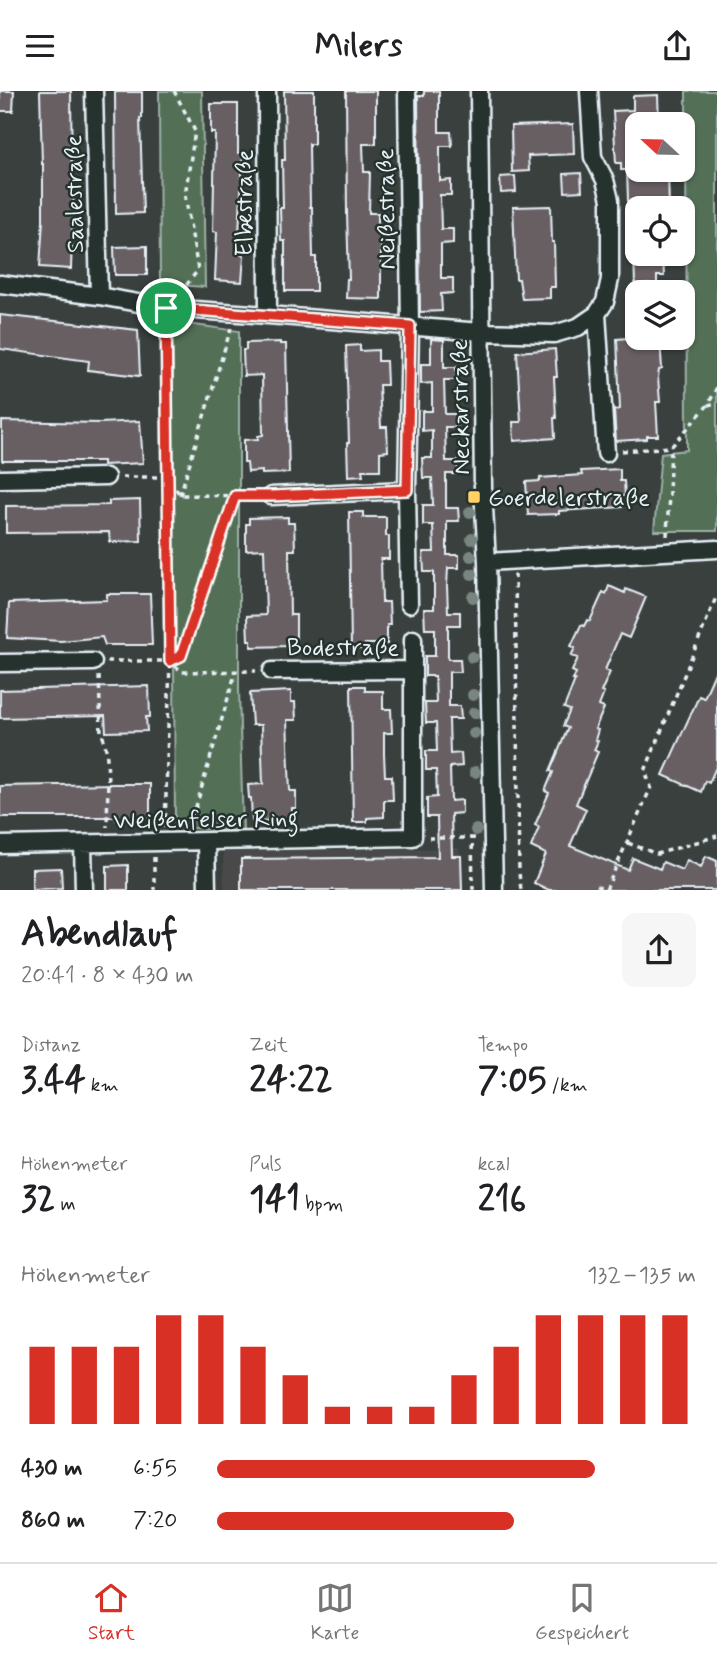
<!DOCTYPE html>
<html lang="de">
<head>
<meta charset="utf-8">
<style>
	body { margin:0; font-family:Mynerve,sans-serif; background:#f6f6f6; color:#202124; height:100vh; display:flex; flex-direction:column; font-size:26px; white-space:nowrap }
	* { box-sizing:border-box; margin:0 }
	p { font-size:23px; color:#757577 }
	.icon { flex:none; width:38px; height:38px; fill:none; stroke:currentColor; stroke-width:2; stroke-linecap:round; stroke-linejoin:round }
	.map { position:relative; height:799px; overflow:hidden }
	.panel { display:flex; flex-direction:column; background:#fff; flex:1 }
	.panel>* { flex:none }
	.needle { width:46px; rotate:292deg }
	.fabs { position:absolute; left:625px; top:21px; display:grid; gap:14px }
	.fabs a { display:grid; place-items:center; width:70px; height:70px; border-radius:14px; background:#fff; box-shadow:0 2px 5px #0004; font-size:35px }
	.pin { position:absolute; display:grid; place-items:center; width:60px; height:60px; color:#fff; margin:-30px; border:4px solid #fff; border-radius:50%; box-shadow:0 2px 7px #0007 }
	.round { display:grid; place-items:center; flex:none; width:74px; height:74px; border-radius:14px; background:#f6f6f6 }
	.summary { display:flex; align-items:center; justify-content:space-between; height:119px; padding:0 21px }
	h1 { font-size:38px; font-weight:800; line-height:52px }
	.metrics { display:grid; grid-template-columns:repeat(3,1fr); gap:10px; height:119px; padding:7px 21px }
	.metrics div { display:grid; align-content:center }
	.metrics b { font-size:35px; font-weight:800 }
	.metrics small { font-size:19px; font-weight:400 }
	.metrics p { font-size:19px }
	.chart { height:196px; padding:14px 21px }
	.chart p { display:flex; justify-content:space-between }
	.chart svg { width:100%; height:126px; margin-top:7px; stroke:#d93025; stroke-width:6 }
	ul { padding:0 21px; list-style:none; font-size:23px }
	li { display:grid; grid-template-columns:112px 84px 1fr; align-items:center; height:52px }
	li i { height:18px; border-radius:9px; background:#d93025 }
	header { display:flex; justify-content:space-between; align-items:center; height:91px; padding:0 21px; background:#fff; font-size:32px; font-weight:800 }
	.tab-bar { display:flex; justify-content:space-around; align-items:center; height:98px; border-top:2px solid #e0e0e0; background:#fff; font-size:19px; color:#757577 }
	.tab-bar a { display:grid; justify-items:center; gap:4px }
	.tab-bar .on { color:#d93025 }
	.map>svg:first-child { display:block }
</style>
</head>
<body>
<header><svg class="icon" aria-label="menu" viewBox="0 0 24 24"><path d="M4 6h16M4 12h16M4 18h16"/></svg>Milers<svg class="icon" aria-label="share" viewBox="0 0 24 24"><path d="M12 15V3M7 8l5-5 5 5M5 13v7h14v-7"/></svg></header>
<div class="map">
<svg width="717" height="799" viewBox="0 0 717 799">
	<rect width="100%" height="100%" fill="#3a403d"/>
	<filter id="ink" filterUnits="userSpaceOnUse"><feTurbulence type="fractalNoise" baseFrequency=".0143" numOctaves="2"/><feDisplacementMap in="SourceGraphic" scale="14" xChannelSelector="R" yChannelSelector="G"/><feConvolveMatrix kernelMatrix="1 2 1 2 8 2 1 2 1" color-interpolation-filters="sRGB"/></filter>
	<g filter="url(#ink)">
		<path fill="#484948" d="M459,757L461,765L462,799H224L223,761Z"/>
		<path fill="#536f56" stroke="#9eb0a7" stroke-width="2" d="M159,0H202L205,196L160,193Z
			M686,0H717V440H654L661,362L687,359Z
			M172,231L239,240V599L243,740L175,736Z"/>
		<path fill="#685e63" stroke="#e8f1f8" stroke-width="2" d="M0,0H14L13,20H0Z
			M40,0H71L72,90H74L71,178L40,176L43,129V73H42Z
			M284,0H314V53H309L310,116H312L313,166H316V200H285V150H281L280,117H283L282,69H285Z
			M346,0H376V53H363L364,81H370L369,122H378V139H381V208L346,207L347,188H349L347,123Z
			M424,0H439V41H451L452,55H440V90L451,89V104H440L441,138H453V152L441,153V187H453V202L441,203L442,220L420,221L418,5H424Z
			M115,1H142V27H140L143,122L116,123Z
			M658,4L659,33H637V79H668L669,117H631V110H628L627,79H621V72H616L613,20L633,19V5Z
			M211,13H238V62H243L238,163L244,164L242,191L215,189L217,141L213,140L215,42H211Z
			M573,33L574,63L528,65L529,80L512,81L511,35Z
			M581,82L582,100L565,101L564,83Z
			M515,85L516,101L501,102L500,86Z
			M551,115L552,151H554L555,196H550V207L522,208L519,188H516L513,116Z
			M147,155V184H115L114,156Z
			M634,163H654V167H663L664,185H657V193L635,194Z
			M0,224L138,239L140,285L88,279L89,270L0,258Z
			M628,247H660L662,278L659,279L658,286L660,311H656L658,345H647V348L616,350L614,319L620,318L617,248Z
			M431,248L444,249V276H456V289H444L445,323H457V336H445L446,370H458V383H446V417H458L459,430H447V464H459V477H448L447,495L448,521H460V534H448V568H460L461,581H449V615H460L461,628H449L450,663L461,662L462,675L450,676L451,710L462,709V722L451,723L452,765H461L462,799H241V768L438,766L437,726H427V707L437,706L436,679H426V660H437L436,632H426L425,612H436L435,585H425V565H435V538H425L424,518H434V481H424L423,461H434L433,434H423V414H433L432,387H423L422,367H432V339L422,340V320H432V292L421,293V273H431Z
			M280,251V253H286L289,382L262,383V380L248,381L247,372H244V349L258,348V345L263,344L262,284L244,285L243,259H246V252Z
			M360,254V260L378,259V270H386L387,294H379L381,336H387L388,360L380,361V379H362L363,384L348,385L347,352H349L346,255Z
			M555,258L557,286H554L556,327H554L555,347L514,350L513,331H521L517,261Z
			M2,330L100,332L140,330L143,372L103,374V370H2Z
			M620,378V390H624L625,405H621L622,416L559,420V423L528,424L526,391L540,390V387L582,384L581,380Z
			M140,409L141,450L110,451L109,441L6,442V415L109,414V410Z
			M349,421H363V426H386V445H389V468H381L382,511H389L390,534H387V553H365V558H351Z
			M288,426V432H294L295,459H289L290,524H296V548H290V555L251,556V549H248L247,525L266,524L264,458L246,459V433H249V427Z
			M609,495L625,502L626,498L646,506L629,547L620,543L605,579L610,581L601,601L604,602L599,615L604,617L595,638L598,639L595,649L598,650L594,659L598,661L576,713L586,718L570,755L628,779L633,767L660,778L663,771L682,779L687,769L701,776L706,765L717,770V799H549L534,792L546,763L531,756L539,736L535,734L549,702L545,700L553,681L550,680L568,637L563,635L570,619L564,617L575,589H573L576,582L572,580L578,567L571,565L575,557L571,555L581,534L584,535L587,529L590,530L603,501L606,503Z
			M107,503H150L152,554H105L102,546L61,550L7,547L9,512L107,509Z
			M717,577V674L709,692L705,690L701,701L663,684L699,605L704,607Z
			M149,595L150,626H146L147,640L106,641L105,625L0,627V599Z
			M351,595H365V600H383V618H391L392,642H384V663L385,685H392L393,709H384V726L367,727V731H353Z
			M291,600V611H295L296,629H287L290,700H296V717H292V729L252,730L251,707H249L248,694L263,693L261,634H252L250,602Z
			M116,693H150V728L116,729V726H0V695Z
			M128,774V799H107V775Z
			M61,777L62,797L32,798V778Z"/>
		<g fill="none" stroke-linecap="round" stroke-linejoin="round">
			<g stroke="#e8f1f8" stroke-width="21">
				<path id="minor" d="M94,0L99,205
					M267,0L268,224
					M407,0L410,235L407,399L409,513
					M479,0L483,398L487,471L494,799
					M0,193L99,205L166,217L268,224L481,241L554,243L578,236L597,223L605,211L610,188V109L605,89L593,66L589,0
					M597,223L606,362
					M0,388L106,386
					M271,405L407,399
					M487,471L717,458
					M0,572L93,571
					M272,580L413,579
					M206,751L207,799
					M83,753L84,799
					M0,754L413,746V548"/>
			</g>
			<path stroke="#e8f1f8" stroke-width="3.5" stroke-dasharray="5 5" stroke-linecap="butt" d="M174,0L195,40L185,104L198,179L181,201
				M708,314L717,312
				M622,360L671,356L708,314L717,296
				M122,386H168L180,404L255,405
				M180,404L231,237
				M667,445L671,356
				M515,483L519,782L521,799
				M171,569L181,565L235,405
				M107,570H170L182,581L256,580
				M99,585L101,642C111,655 107,717 107,736
				M190,736L236,580
				M165,737L170,570L166,231
				M429,747H472
				M628,752L657,763L717,745
				M154,766V799
				M596,795L605,799
				M473,799L472,747H476
				M606,799L651,696L645,680L717,504"/>
			<use href="#minor" stroke="#26332d" stroke-width="16"/>
		</g>
		<g fill="#798580">
			<circle cx="470" cy="421" r="6"/>
			<circle cx="472" cy="448" r="6"/>
			<circle cx="471" cy="465" r="6"/>
			<circle cx="472" cy="483" r="6"/>
			<circle cx="473" cy="506" r="6"/>
			<circle cx="472" cy="566" r="6"/>
			<circle cx="473" cy="604" r="6"/>
			<circle cx="474" cy="622" r="6"/>
			<circle cx="474" cy="642" r="6"/>
			<circle cx="475" cy="681" r="6"/>
			<circle cx="476" cy="739" r="6"/>
		</g>
	</g>
	<g fill="none" stroke-linecap="round" stroke-linejoin="round" filter="url(#ink)">
		<g stroke="#fff" stroke-width="14">
			<path id="route" d="M166,217L410,235L407,399L271,405H235L181,565L170,570Z"/>
		</g>
		<use href="#route" stroke="#d93025" stroke-width="9"/>
	</g>
	<rect fill="#ffd166" stroke="#26332d" stroke-width="2.5" x="467" y="399" width="14" height="14" rx="3.5"/>
	<g text-anchor="middle" stroke-width="5" stroke-linejoin="round" paint-order="stroke">
		<g font-size="24" fill="#e8f1f8" stroke="#26332d">
			<text transform="translate(74 103) rotate(-91)" y="8">Saalestraße</text>
			<text transform="translate(244 112) rotate(-90)" y="8">Elbestraße</text>
			<text transform="translate(386 118) rotate(-91)" y="8">Neißestraße</text>
			<text transform="translate(460 316) rotate(-91)" y="8">Neckarstraße</text>
			<text x="343" y="564">Bodestraße</text>
			<text transform="translate(206 728) rotate(-1)" y="8">Weißenfelser Ring</text>
		</g>
		<g font-size="24" fill="#e8f1f8" stroke="#26332d" text-anchor="start">
			<text x="488" y="414">Goerdelerstraße</text>
		</g>
	</g>
</svg>
<div class="fabs">
<a><svg class="needle" viewBox="-14 -14 28 28"><path d="M0-13l5 13h-10z" fill="#e53935"/><path d="M0 13l5-13h-10z" fill="#757577"/></svg></a>
<a><svg class="icon" aria-label="locate" viewBox="0 0 24 24"><circle cx="12" cy="12" r="6"/><path d="M12 2v4M12 18v4M2 12h4M18 12h4"/></svg></a>
<a><svg class="icon" aria-label="layers" viewBox="0 0 24 24"><path d="M12 4l9 5-9 5-9-5zM3 14l9 5 9-5"/></svg></a>
</div>
<div class="pin" style="left:166px;top:217px;background:#1e9e55"><svg class="icon" aria-label="arrive" viewBox="0 0 24 24"><path d="M6 21V4h12l-3 4 3 4H6"/></svg></div>
</div>
<section class="panel">
<div class="summary"><div><h1>Abendlauf</h1><p>20:41 · 8 × 430 m</p></div><a class="round"><svg class="icon" aria-label="share" viewBox="0 0 24 24"><path d="M12 15V3M7 8l5-5 5 5M5 13v7h14v-7"/></svg></a></div>
<div class="metrics">
<div><p>Distanz</p><b>3.44<small> km</small></b></div>
<div><p>Zeit</p><b>24:22</b></div>
<div><p>Tempo</p><b>7:05<small> /km</small></b></div>
</div>
<div class="metrics">
<div><p>Höhenmeter</p><b>32<small> m</small></b></div>
<div><p>Puls</p><b>141<small> bpm</small></b></div>
<div><p>kcal</p><b>216</b></div>
</div>
<div class="chart"><p><span>Höhenmeter</span>132–135 m</p>
<svg viewBox="0 0 160 44" preserveAspectRatio="none"><path d="M5 44V17M15 44V17M25 44V17M35 44V6M45 44V6M55 44V17M65 44V27M75 44V38M85 44V38M95 44V38M105 44V27M115 44V17M125 44V6M135 44V6M145 44V6M155 44V6"/></svg>
</div>
<ul>
<li><b>430 m</b>6:55<i style="width:79%"></i></li>
<li><b>860 m</b>7:20<i style="width:62%"></i></li>
</ul>
</section>
<nav class="tab-bar">
<a class="on"><svg class="icon" aria-label="home" viewBox="0 0 24 24"><path d="M3 11l9-7 9 7M6 9v11h12V9"/></svg>Start</a>
<a><svg class="icon" aria-label="map" viewBox="0 0 24 24"><path d="M3 6l6-2 6 2 6-2v14l-6 2-6-2-6 2zM9 4v14M15 6v14"/></svg>Karte</a>
<a><svg class="icon" aria-label="saved" viewBox="0 0 24 24"><path d="M7 4h10v16l-5-4-5 4z"/></svg>Gespeichert</a>
</nav>
</body>
</html>
